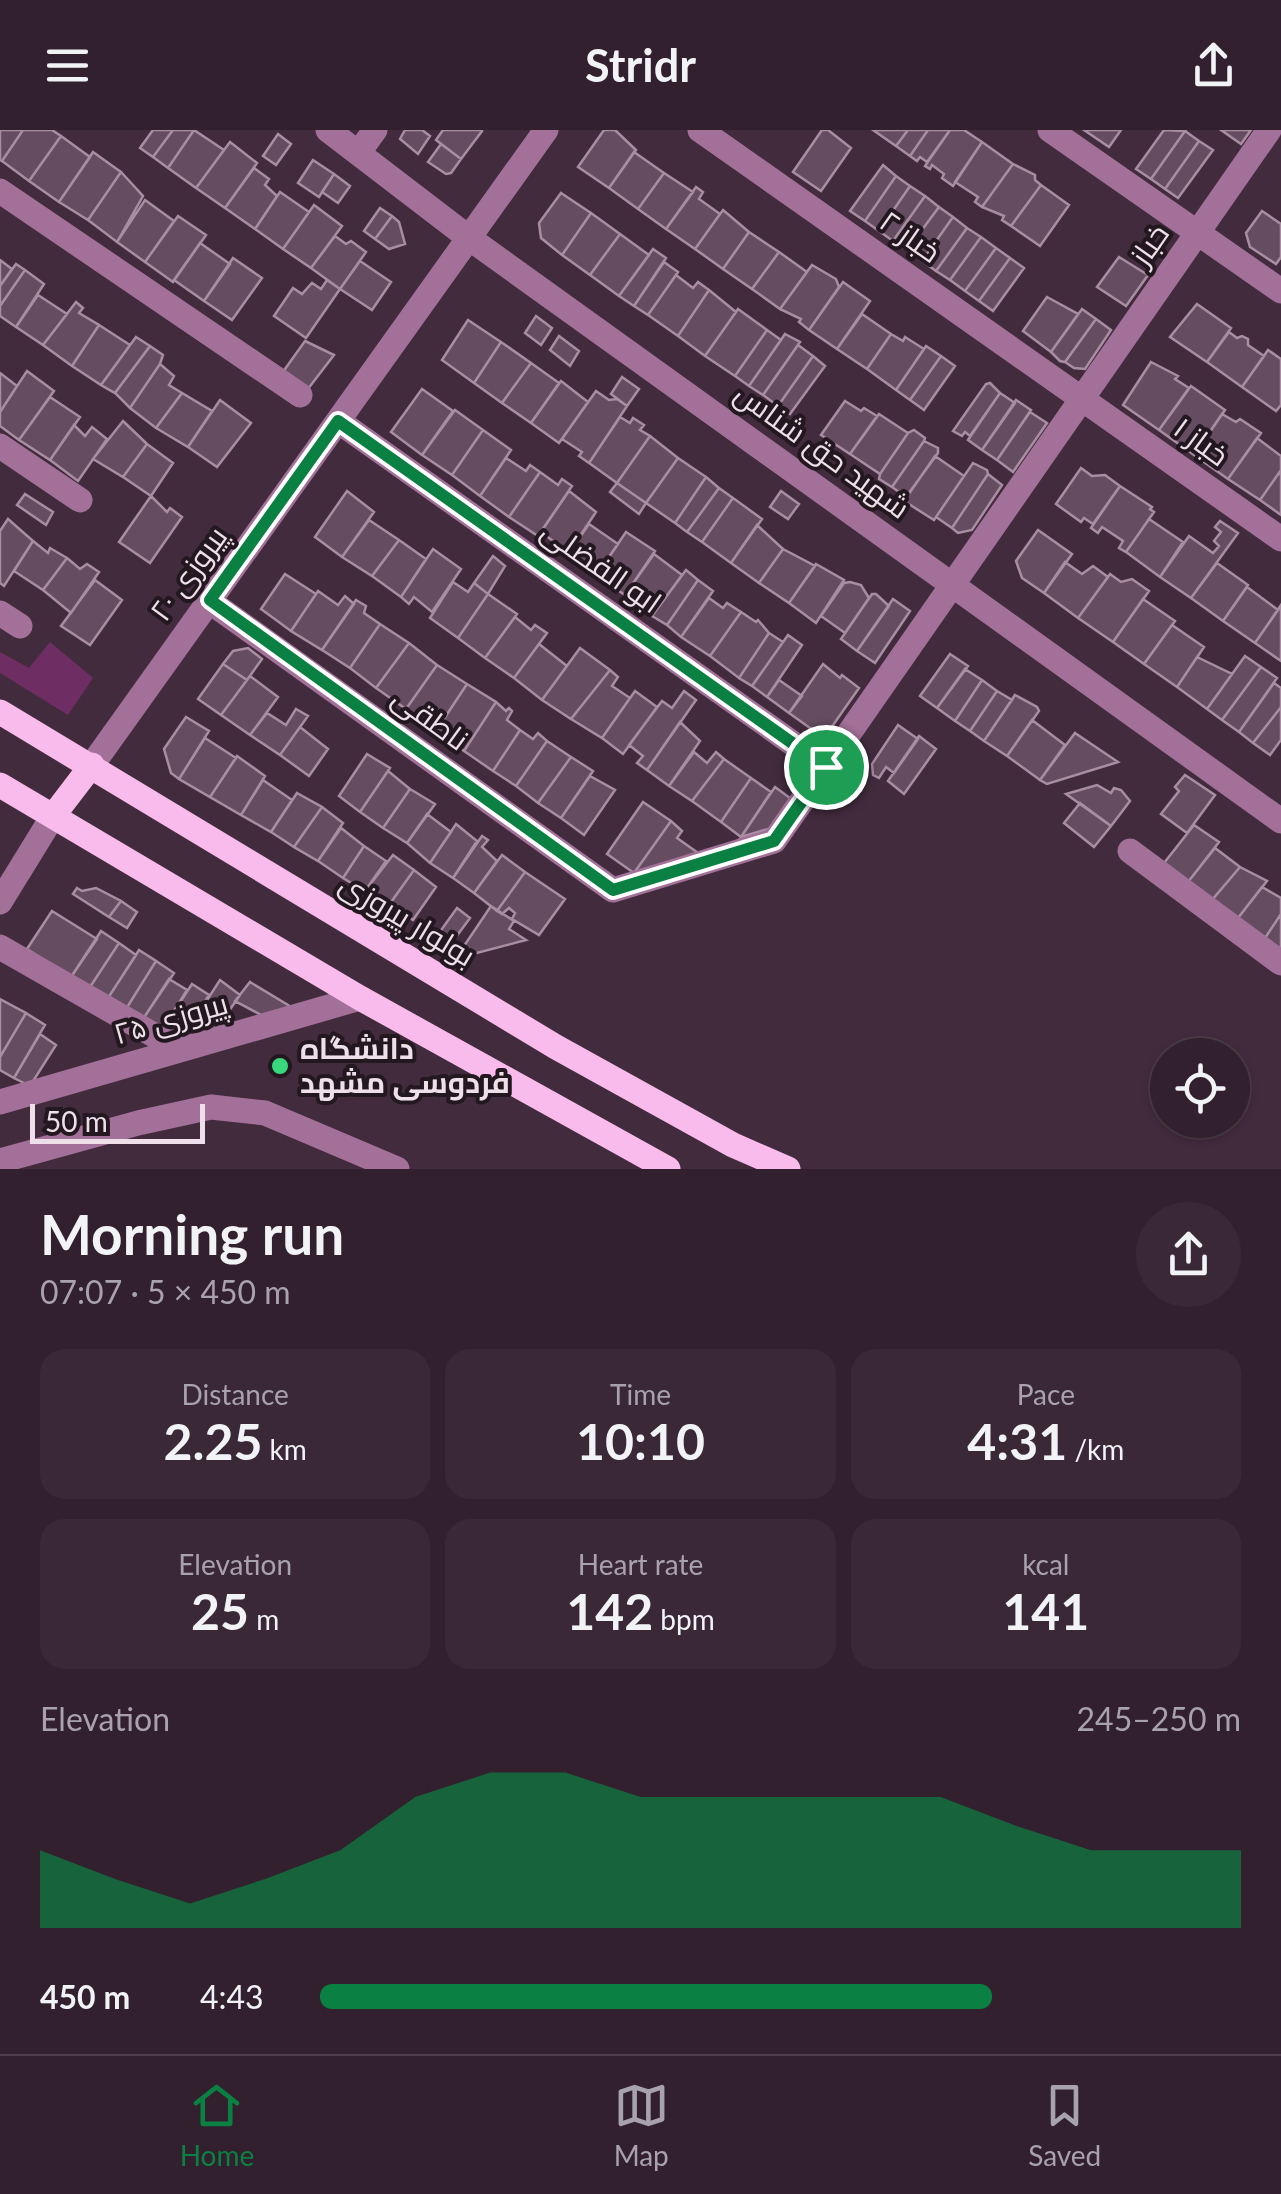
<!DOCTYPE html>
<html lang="en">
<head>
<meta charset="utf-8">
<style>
	body { margin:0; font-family:Lato,Cairo,sans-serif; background:#3a2836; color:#f1f3f6; height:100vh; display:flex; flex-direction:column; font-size:38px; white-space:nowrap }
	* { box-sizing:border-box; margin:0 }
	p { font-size:32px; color:#a8a3aa }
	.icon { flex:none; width:55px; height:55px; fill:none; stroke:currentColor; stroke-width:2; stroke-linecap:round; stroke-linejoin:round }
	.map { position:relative; height:1039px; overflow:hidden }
	.sheet { display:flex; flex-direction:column; background:#32202e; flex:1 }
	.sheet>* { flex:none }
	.controls { position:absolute; left:1150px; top:908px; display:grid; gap:20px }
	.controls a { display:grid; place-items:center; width:100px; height:100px; border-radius:50%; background:#32202e; box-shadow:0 2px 8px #0004,0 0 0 2px #4d3e4a; font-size:50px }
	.scale { position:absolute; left:30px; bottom:25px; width:175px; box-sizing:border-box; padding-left:10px; border:5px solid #eedfea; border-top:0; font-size:28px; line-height:35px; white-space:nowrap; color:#eedfea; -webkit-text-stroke:8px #231820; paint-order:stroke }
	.pin { position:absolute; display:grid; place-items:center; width:85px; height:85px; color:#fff; margin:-42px; border:5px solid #fff; border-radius:50%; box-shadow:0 2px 10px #0007 }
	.round { display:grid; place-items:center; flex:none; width:105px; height:105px; border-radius:52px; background:#3a2836 }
	.overview { display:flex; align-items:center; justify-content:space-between; height:170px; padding:0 40px }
	h1 { font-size:55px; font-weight:700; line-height:75px }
	.stats { display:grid; grid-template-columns:repeat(3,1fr); gap:15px; height:170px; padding:10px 40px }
	.stats div { display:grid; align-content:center; border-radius:25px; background:#3a2836; text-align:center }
	.stats b { font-size:50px; font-weight:700 }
	.stats small { font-size:28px; font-weight:400 }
	.stats p { font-size:28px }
	.chart { height:280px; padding:20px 40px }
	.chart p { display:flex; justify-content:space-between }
	.chart svg { width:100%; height:180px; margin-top:10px; fill:#0b8043; opacity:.7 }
	ul { padding:0 40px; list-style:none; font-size:32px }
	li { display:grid; grid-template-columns:160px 120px 1fr; align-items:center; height:75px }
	li i { height:25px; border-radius:12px; background:#0b8043 }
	header { display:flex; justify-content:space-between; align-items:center; height:130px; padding:0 40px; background:#32202e; font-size:45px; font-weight:700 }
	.tab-bar { display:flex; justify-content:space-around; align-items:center; height:140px; border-top:2px solid #4d3e4a; background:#32202e; font-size:28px; color:#a8a3aa }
	.tab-bar a { display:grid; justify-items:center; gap:5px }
	.tab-bar .current { color:#0b8043 }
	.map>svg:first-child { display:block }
</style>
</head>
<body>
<header><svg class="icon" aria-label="menu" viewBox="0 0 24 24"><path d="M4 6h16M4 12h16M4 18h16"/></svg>Stridr<svg class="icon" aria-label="share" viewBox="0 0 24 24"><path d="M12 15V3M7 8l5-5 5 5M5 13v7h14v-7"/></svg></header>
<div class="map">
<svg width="1281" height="1039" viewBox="0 0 1281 1039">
	<rect width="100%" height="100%" fill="#432b3e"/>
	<path fill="#6e2e64" d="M50,512L93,548L68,585L0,543V522L29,538Z"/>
	<path fill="#654c60" stroke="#a98da3" stroke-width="2.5" d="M0,0H23L2,31L0,30Z
		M23,0H52L61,6L29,51L2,31Z
		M153,0H173L153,27L140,18Z
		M173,0H194L168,38L153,27Z
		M194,0L224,20L196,58L168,38Z
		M405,0H422L430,6L418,24L400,9Z
		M443,0H481L482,1L461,29L436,10Z
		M604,0H615L636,20L609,58L578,37Z
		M822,0H828L851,18L821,61L793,42Z
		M873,0H908L896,16Z
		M908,0H928L910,26L896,16Z
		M928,0H950L927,32L920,27L917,31L910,26Z
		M950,0H964L982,12L953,56L942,48L944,44L932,35L930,39L925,36Z
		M1084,0H1121L1109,17Z
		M1164,0L1185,1L1151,49L1136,39Z
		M1221,0H1251L1241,14Z
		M1185,1L1199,11L1165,59L1151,49Z
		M278,4L291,14L276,35L263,26Z
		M61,6L90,27L59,72L29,51Z
		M1199,11L1213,20L1178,68L1165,59Z
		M230,12L257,33L225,78L196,58Z
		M982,12L1013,34L982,77L975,72L978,67L955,52Z
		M441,14L461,29L451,43L446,44L428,32Z
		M93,22L121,42L88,90L59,72Z
		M634,22L664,43L638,79L609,58Z
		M313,30L334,44L319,67L298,53Z
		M1013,34L1035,45V50L1041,55L1011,96L1002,90L1004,86L982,77Z
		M883,35L896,46L865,91L850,81Z
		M254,38L269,49L265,55L277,66L255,99L225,78Z
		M121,42L143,66L117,112L88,90Z
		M664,43L693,62L666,99L638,79Z
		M334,44L350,56L338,73L322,62Z
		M896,46L910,56L879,101L865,91Z
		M1041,55L1069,75L1040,116L1011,96Z
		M910,56L925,66L893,111L879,101Z
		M696,57L703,62L699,69L720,84L695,119L666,99Z
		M280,62L309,82L283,119L255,99Z
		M561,63L591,83L562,125L541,108L539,93Z
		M925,66L939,77L907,120L893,111Z
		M145,70L174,91L145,132L117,112Z
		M314,75L342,96L311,138L283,119Z
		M939,77L953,87L922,131L907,120Z
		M380,78L392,86L375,109L364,101Z
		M723,80L749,102L723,139L695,119Z
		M1262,81L1281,94V127L1276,134L1250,117L1246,103Z
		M591,83L620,104L590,145L562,125Z
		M178,86L206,105L173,152L145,132Z
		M392,86L399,92L405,114L389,119L375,109Z
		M953,87L967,98L936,141L922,131Z
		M967,98L981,107L950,150L936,141Z
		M749,102L779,122L752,159L723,139Z
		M620,104L649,125L619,166L590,145Z
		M335,106L346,114L351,111L366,122L340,159L311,138Z
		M981,107L996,118L965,161L950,150Z
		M200,113L230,134L204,171L174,150Z
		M996,118L1010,128L979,171L965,161Z
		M653,119L666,128L634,176L619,166Z
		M779,122L807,142L780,179L752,159Z
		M1119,127L1148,145L1126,176L1097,157Z
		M233,128L262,148L232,190L204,171Z
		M1010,128L1024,138L993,181L979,171Z
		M0,130L12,139L0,156Z
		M360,131L391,152L372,180L340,159Z
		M664,132L678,142L648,185L634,176Z
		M16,134L25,140L0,176V156Z
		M812,135L836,149L839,157L809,200L799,192L801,189L780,179Z
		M25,140L44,154L16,197L0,186V176Z
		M676,145L693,158L698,152L709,160L678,206L648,185Z
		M327,150L340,159L306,208L274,186L293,158L302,164L312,153L321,159Z
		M843,152L870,171L837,219L809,200Z
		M709,160L736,182L705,226L678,206Z
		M38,165L67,184L43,215L16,197Z
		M1047,167L1078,184L1051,222L1023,201Z
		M76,172L83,178L79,183L99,195L72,236L43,215Z
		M1197,174L1231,198L1207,232L1170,207Z
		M738,179L767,200L735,246L705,226Z
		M1082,179L1096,189L1065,232L1060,231L1051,222Z
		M862,184L891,204L867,239L837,219Z
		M536,186L552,198L541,215L525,203Z
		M1096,189L1111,200L1085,239L1074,238L1065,232Z
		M468,190L501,212L474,253L442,230Z
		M99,195L130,215L101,255L72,236Z
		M767,200L781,210L749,256L735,246Z
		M1229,202L1237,208L1242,206L1248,209V215L1264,226L1242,257L1207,232Z
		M785,204L800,212L763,265L749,256Z
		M891,204L903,211L905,207L924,219L896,260L867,239Z
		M559,206L579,221L570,236L550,220Z
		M136,207L150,216L115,263L101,255Z
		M305,211L334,225L304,264L280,246Z
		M501,212L531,233L502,273L474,253Z
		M798,215L813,226L778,276L763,265Z
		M150,216L163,225L160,234L130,278L115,263Z
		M926,216L941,226L910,270L896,260Z
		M1268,220L1281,229V275L1276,281L1242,257Z
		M813,226L825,236L790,284L778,276Z
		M941,226L955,236L924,280L910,270Z
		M1151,232L1178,246L1175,249L1189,258L1159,300L1123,275Z
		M531,233L559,253L531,293L502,273Z
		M160,234L174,246L169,255L182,263L156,298L130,278Z
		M27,241L54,261L19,310L0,296V282Z
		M0,243L17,256L0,282Z
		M622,247L639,259L627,276L611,264Z
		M561,251L588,272L559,313L531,293Z
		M990,253L1000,263L970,306L965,302L962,306L953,301L986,254Z
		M1191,256L1225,280L1194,325L1159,300Z
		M422,259L453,281L422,325L391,302Z
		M596,261L609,270L617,269L627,276L589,333L579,326L582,322L562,309Z
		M182,263L212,281L188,317L156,298Z
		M1000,263L1015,273L982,320L968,310Z
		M50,267L80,287L50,330L19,310Z
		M220,270L251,293L217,337L188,317Z
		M1016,270L1031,280L997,330L982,320Z
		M845,271L861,281L864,278L877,286L850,324L821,305Z
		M455,280L483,300L452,345L422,325Z
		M1030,282L1047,293L1013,342L997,330Z
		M879,284L908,303L880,344L850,324Z
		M1222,284L1236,292L1240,289L1261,303L1228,349L1194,325Z
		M620,287L630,293L633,288L644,295L640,300L650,306L617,353L589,333Z
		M123,291L147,314L123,347L93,329Z
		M74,295L85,306L92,297L107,309L78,351L50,330Z
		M483,300L511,320L480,366L452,345Z
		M914,300L925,308L924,311L892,357L879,349L880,344L908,303Z
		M650,306L678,328L646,373L617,353Z
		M1257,308L1281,326V340L1260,370L1228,349Z
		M924,311L938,318V323L906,367L892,357Z
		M147,314L173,333L151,366L123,347Z
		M935,326L964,346L934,390L904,371Z
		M506,328L526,341L530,335L540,342L509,387L480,366Z
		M678,328L706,347L675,393L646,373Z
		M973,333L987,340L988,344L952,398L936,387Z
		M1081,338L1092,346L1105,345L1120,356L1093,394L1084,388L1081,392L1056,374Z
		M1281,340V385L1260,370Z
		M540,342L558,355L562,349L572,356L538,406L509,387Z
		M988,344L1002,355L972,400L958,403L952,398Z
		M706,347L719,358L687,402L675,393Z
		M617,353L646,373L639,384L610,362Z
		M1120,356L1152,377L1150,379L1154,382L1126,422L1119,418L1123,411L1102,397L1098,403L1091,398Z
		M719,358L733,368L702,412L687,402Z
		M347,361L374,382L342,427L315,407Z
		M569,361L596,382L566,427L549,416L553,411L541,402Z
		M781,361L799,374L788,389L770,377Z
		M25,364L53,382L46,395L17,375Z
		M151,366L167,382L170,378L182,387L150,433L119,412Z
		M733,368L762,389L731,433L702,412Z
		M8,389L33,411L4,456L0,453V401Z
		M1149,389L1183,412L1160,447L1126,422Z
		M369,390L399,410L372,446L342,427Z
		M1220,391L1238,403L1191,468L1160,447L1189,406L1213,423L1219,416L1214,411L1221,402L1215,397Z
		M589,394L618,414L596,446L566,427Z
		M757,395L783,419L759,453L731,433Z
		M1038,400L1072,424L1044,463L1022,448L1016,431Z
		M626,402L655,421L625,465L596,446Z
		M399,410L426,429L401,467L372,446Z
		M33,411L48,423L50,418L67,428L43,460L14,441Z
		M433,419L461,439L432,482L414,467L409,474L401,467Z
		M783,419L815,436L789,473L759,453Z
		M654,424L682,445L652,486L625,465Z
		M493,426L505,436L488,464L474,453Z
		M67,428L80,439L87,434L99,442L71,483L43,460Z
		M1065,432L1082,444L1093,436L1108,447L1078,488L1044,463Z
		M1217,433L1248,455L1223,491L1191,468Z
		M816,434L844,450L816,493L789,473Z
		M686,440L698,450L667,495L652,486Z
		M285,444L316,464L291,501L261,479Z
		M1110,444L1121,452L1132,449L1149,461L1113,512L1078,488Z
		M95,450L122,470L90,515L61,496Z
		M698,450L713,461L681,507L667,495Z
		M453,452L468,462L474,453L488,464L458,508L430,488Z
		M850,452L861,455L869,468L845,503L821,486L844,453Z
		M1247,457L1278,480L1255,513L1223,491Z
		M318,461L338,475L345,466L354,474L322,520L291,501Z
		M488,464L517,484L485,528L458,508Z
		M872,464H876L889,476L857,521L841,509Z
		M709,468L723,478L727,473L741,482L710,526L681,507Z
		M893,469L910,481L875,533L857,521Z
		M1143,469L1175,491L1144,534L1113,512Z
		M356,470L366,476L364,483L380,494L350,538L322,520Z
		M1281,475V531L1255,513Z
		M741,482L756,492L758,490L769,503L739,548L710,526Z
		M515,487L531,500L535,495L547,503L514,548L485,528Z
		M380,494L409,513L376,558L350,538Z
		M1172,495L1204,517L1177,557L1144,534Z
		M769,503L783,512L752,556L739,548Z
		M788,505L802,515L767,567L752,556Z
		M409,513L437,535L406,579L376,558Z
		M539,514L567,536L542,570L514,548Z
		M248,518L262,529L247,550L223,534L233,521Z
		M580,518L610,540L571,589L542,570Z
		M950,524L968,536L937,578L920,566Z
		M1245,526L1261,537L1222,590L1207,579Z
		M1197,527L1232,544L1207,579L1177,557Z
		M223,534L247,550L221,585L198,569Z
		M823,534L840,548L842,545L859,558L824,608L789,583Z
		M437,535L467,554L436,601L406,579Z
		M1261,537L1277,548L1239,602L1222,590Z
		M965,539L982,550L955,591L937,578Z
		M610,540L618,547L612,556L630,568L602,608L571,589Z
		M250,546L278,567L250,605L221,585Z
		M779,550L802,566L789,583L767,567Z
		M982,550L997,561L970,601L955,591Z
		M1274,553L1281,558V577L1253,613L1239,602Z
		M467,554L496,572L464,621L436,601Z
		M635,561L657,577L623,624L602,608Z
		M684,561L696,570L647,640L637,633L643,626L629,615L662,571L672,578Z
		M997,561L1012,570L984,611L970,601Z
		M1015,565L1037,577L1039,581L1007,626L984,611Z
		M496,572L506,581L509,578L512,581L507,590L520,600L493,641L464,621Z
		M1281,577V610L1270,625L1253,613Z
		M296,579L308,586L280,625L250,605L267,583L286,595Z
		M186,587L209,601L179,649L171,643L164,619Z
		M1032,590L1065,615L1040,650L1007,626Z
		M680,592L700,611L669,656L647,640Z
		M898,595L918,609L894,643L886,637L879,648L873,645L872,634Z
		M300,597L328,619L309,646L280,625Z
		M520,600L533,609L538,603L547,611L516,656L493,641Z
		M1075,603L1118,632L1047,654L1040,650Z
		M919,606L936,619L904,664L888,651Z
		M205,608L236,628L210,667L179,649Z
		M547,611L571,627L538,673L516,656Z
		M694,622L707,633L716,622L724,629L692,671L669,656Z
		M367,624L390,638L360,682L339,666Z
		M237,626L265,646L241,685L210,667Z
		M571,627L593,641L561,688L538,673Z
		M724,629L751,648L721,692L692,671Z
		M388,641L410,659L383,698L360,682Z
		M1185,645L1215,665L1187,703L1161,684L1179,661L1175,657Z
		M590,646L615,660L584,705L561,688Z
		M751,648L771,662L741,707L721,692Z
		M263,650L292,670L271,702L241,685Z
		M1097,655L1111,663L1114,658L1121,660L1130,671L1111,696L1066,664Z
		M775,657L794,671L778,696L741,707Z
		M410,659L435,674L407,713L383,698Z
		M297,663L322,677L294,717L271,702Z
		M643,672L671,691L634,743L607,724Z
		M1080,673L1111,696L1094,717L1064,693Z
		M322,677L343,693L318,731L294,717Z
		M427,684L451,702L430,733L407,713Z
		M671,691L682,701L677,708L701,725L634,743Z
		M456,694L477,711L453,748L430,733Z
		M1194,695L1219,712L1188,752L1164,733Z
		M341,698L364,716L343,748L318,731Z
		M482,706L488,710L482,717L497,731L474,763L453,748Z
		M364,716L386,731L365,761L343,748Z
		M1215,718L1240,737L1212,770L1188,752Z
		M393,725L414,740L389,775L365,761Z
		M502,725L525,742L497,781L474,763Z
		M1240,737L1267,751L1238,788L1212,770Z
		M414,740L436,757L413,790L389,775Z
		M525,742L565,769L539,805L512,789L515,783L509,778L502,784L497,781Z
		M1262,757L1281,768V784L1265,808L1238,788Z
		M77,758L82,761L96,758L121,771L109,787L73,764Z
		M121,771L137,782L127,798L109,787Z
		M491,776L514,791L509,799L526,810L473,824L462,819Z
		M457,778L470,788L453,811L439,803Z
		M52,781L97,809L71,847L27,819Z
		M1281,784V819L1265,808Z
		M101,801L119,813L90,857L71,847Z
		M119,813L136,825L108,868L90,857Z
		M139,820L156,831L126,879L108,868Z
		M156,831L174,843L143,889L126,879Z
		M169,849L187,860L162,900L143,889Z
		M220,850L240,865L213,904L192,893Z
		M250,852L293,878L263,886L235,871Z
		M192,854L209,865L181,910L162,900Z
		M0,869L26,883L0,927Z
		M26,883L45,895L14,948L0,940V927Z
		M40,904L56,915L30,956L14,948Z"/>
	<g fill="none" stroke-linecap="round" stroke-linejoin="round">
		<path stroke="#a27098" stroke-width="25" d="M328,0L469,108L1281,691
			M700,0L1281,409
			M1050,0L1281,161
			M359,22L375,0
			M0,61L300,265
			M338,291L826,637
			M0,316L80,370
			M209,471L613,760L774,711L1269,0
			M0,483L20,496
			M92,635L546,0
			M1130,721L1281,833
			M0,772L53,686
			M0,817L180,920
			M0,972L360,868
			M0,1031L138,993L211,977L265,983L397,1039"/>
		<path stroke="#f8bbec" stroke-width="25" d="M0,582L556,917L733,1015L788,1039
			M0,655L360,868L668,1039
			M53,686L92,635"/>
	</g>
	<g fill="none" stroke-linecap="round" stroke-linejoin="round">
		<g stroke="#fff" stroke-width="20">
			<path id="route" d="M338,291L826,637L774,711L613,760L210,470Z"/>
		</g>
		<use href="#route" stroke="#0b8043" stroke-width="12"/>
	</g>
	<circle fill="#39d87f" stroke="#231820" stroke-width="4" cx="280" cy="936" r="10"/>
	<g text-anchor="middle" stroke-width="8" stroke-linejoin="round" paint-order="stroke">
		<g font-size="30" fill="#eedfea" stroke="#231820">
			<text transform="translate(910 107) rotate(35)" y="10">خباز ۲</text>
			<text transform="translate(1150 115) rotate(-55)" y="10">خباز</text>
			<text transform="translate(1201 312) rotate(36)" y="10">خباز ۱</text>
			<text transform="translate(822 321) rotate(36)" y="10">شهید حق شناس</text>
			<text transform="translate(601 437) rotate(35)" y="10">ابو الفضلی</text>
			<text transform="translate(189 444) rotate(-54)" y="10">پیروزی ۲۰</text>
			<text transform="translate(430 589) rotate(36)" y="10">ناطقی</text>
			<text transform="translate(407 790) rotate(31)" y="10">بولوار پیروزی</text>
			<text transform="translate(171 889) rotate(-16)" y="10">پیروزی ۲۵</text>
		</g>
		<g font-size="30" font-weight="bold" fill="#eedfea" stroke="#231820" text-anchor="start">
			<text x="300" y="929">دانشگاه<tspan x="300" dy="34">فردوسی مشهد</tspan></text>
		</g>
	</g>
</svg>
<div class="controls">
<a><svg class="icon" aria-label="locate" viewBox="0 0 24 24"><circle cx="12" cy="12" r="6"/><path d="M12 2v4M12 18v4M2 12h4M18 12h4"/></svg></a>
</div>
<div class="scale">50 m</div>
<div class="pin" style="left:826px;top:637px;background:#1e9e55"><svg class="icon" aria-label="arrive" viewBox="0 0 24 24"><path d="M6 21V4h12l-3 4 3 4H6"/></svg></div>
</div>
<section class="sheet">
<div class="overview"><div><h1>Morning run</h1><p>07:07 · 5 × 450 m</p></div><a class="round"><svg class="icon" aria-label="share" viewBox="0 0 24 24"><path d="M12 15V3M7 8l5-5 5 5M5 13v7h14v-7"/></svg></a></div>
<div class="stats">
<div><p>Distance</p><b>2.25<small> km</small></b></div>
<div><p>Time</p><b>10:10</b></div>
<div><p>Pace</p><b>4:31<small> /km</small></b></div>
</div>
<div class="stats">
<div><p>Elevation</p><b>25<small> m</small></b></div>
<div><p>Heart rate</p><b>142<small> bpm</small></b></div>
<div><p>kcal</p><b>141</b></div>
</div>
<div class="chart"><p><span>Elevation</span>245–250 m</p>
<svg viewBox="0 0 160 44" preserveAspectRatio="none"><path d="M0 44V25L10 32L20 38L30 32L40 25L50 12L60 6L70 6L80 12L90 12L100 12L110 12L120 12L130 19L140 25L150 25L160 25V44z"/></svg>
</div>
<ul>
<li><b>450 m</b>4:43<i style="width:73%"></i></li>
</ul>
</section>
<nav class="tab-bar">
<a class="current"><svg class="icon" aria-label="home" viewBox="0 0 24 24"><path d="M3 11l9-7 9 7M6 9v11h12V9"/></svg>Home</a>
<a><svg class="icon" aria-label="map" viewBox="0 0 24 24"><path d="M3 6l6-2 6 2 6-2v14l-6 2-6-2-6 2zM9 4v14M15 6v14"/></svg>Map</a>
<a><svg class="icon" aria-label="saved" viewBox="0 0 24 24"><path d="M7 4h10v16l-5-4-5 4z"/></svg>Saved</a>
</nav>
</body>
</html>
